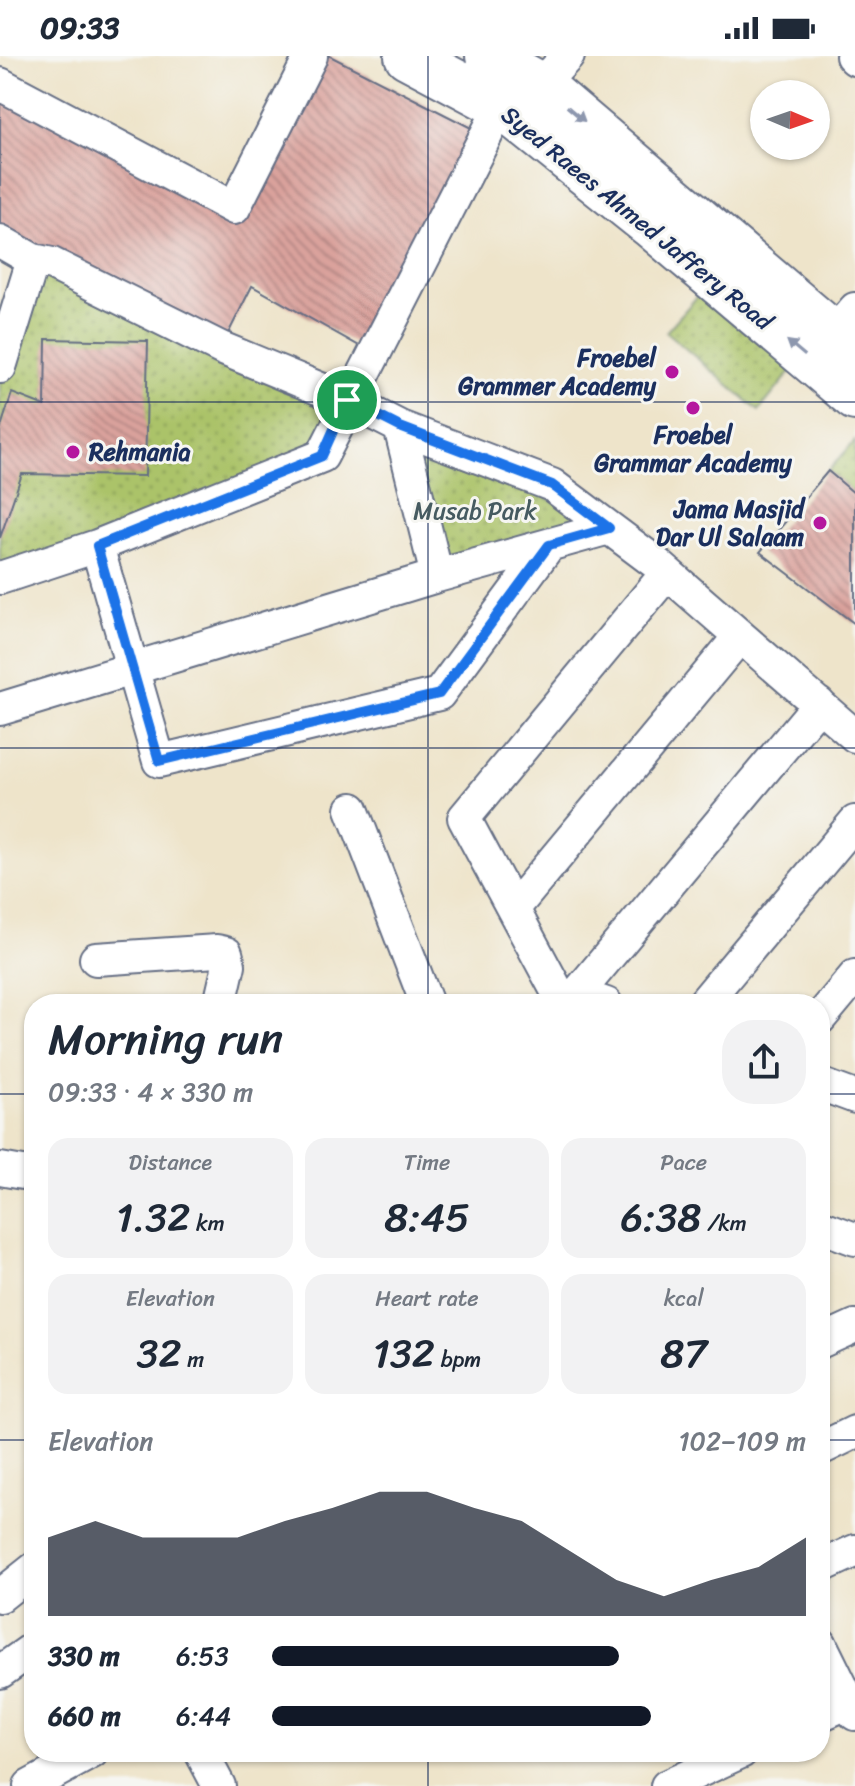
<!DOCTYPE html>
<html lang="en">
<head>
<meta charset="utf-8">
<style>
	body { margin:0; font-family:Sriracha,sans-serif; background:#f2f2f3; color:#1f2937; height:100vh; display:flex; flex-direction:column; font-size:30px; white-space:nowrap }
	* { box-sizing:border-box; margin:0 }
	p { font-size:26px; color:#747a83 }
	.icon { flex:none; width:44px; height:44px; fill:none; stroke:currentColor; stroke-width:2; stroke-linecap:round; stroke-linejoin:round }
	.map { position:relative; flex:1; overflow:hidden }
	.sheet { position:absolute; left:24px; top:938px; width:806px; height:768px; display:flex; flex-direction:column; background:#fff; border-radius:32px; box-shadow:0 2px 6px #0004 }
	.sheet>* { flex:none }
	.needle { width:52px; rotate:92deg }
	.buttons { position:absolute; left:750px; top:24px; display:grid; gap:16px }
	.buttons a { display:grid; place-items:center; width:80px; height:80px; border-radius:50%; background:#fff; box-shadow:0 2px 6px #0004; font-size:40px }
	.pin { position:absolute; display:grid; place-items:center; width:68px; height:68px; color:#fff; margin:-34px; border:4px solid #fff; border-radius:50%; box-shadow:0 2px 8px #0007 }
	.round { display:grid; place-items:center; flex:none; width:84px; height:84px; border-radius:32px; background:#f2f2f3 }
	.summary { display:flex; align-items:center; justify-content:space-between; height:136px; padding:0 24px }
	h1 { font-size:44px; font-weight:600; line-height:60px }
	.metrics { display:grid; grid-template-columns:repeat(3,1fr); gap:12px; height:136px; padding:8px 24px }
	.metrics div { display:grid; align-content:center; border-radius:20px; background:#f2f2f3; text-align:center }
	.metrics b { font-size:40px; font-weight:600 }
	.metrics small { font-size:22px; font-weight:400 }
	.metrics p { font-size:22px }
	.chart { height:224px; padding:16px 24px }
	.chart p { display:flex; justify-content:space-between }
	.chart svg { width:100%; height:144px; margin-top:8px; fill:#111827; opacity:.7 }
	ul { padding:0 24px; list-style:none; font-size:26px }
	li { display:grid; grid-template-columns:128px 96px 1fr; align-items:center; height:60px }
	li i { height:20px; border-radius:10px; background:#111827 }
	.status { display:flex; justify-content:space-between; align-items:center; height:56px; padding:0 40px; background:#fff; direction:ltr }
	.status svg { height:22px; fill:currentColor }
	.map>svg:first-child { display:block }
</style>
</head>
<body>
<div class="status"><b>09:33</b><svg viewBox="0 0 49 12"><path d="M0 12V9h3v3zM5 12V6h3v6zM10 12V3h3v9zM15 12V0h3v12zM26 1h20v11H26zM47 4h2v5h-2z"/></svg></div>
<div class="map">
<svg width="855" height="1730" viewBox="0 0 855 1730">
	<defs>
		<pattern id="grass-dots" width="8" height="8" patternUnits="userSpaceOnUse" patternTransform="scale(2)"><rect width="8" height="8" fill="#abc369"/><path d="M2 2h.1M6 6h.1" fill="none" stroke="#8a9f5a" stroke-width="1.8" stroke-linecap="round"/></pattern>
		<pattern id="building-back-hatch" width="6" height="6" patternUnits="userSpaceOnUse" patternTransform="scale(2)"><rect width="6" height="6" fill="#daa29c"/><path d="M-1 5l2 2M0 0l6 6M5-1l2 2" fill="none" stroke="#b08482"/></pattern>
	</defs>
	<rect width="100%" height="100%" fill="#f6f6f2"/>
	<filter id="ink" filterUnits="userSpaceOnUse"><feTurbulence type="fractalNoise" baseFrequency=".0125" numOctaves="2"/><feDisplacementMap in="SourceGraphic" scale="16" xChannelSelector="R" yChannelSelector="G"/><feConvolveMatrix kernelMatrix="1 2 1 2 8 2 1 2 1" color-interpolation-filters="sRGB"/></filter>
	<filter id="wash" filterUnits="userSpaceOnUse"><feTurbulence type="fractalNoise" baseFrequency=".006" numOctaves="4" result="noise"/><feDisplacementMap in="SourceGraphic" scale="32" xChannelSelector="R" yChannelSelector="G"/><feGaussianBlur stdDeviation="1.8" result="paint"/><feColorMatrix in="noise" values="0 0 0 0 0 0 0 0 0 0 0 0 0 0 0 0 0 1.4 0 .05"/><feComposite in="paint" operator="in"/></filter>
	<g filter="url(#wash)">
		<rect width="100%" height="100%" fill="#eee4ca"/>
		<path fill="url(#grass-dots)" stroke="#637964" stroke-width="2" d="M33,204L347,344L322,400L0,522V311Z
			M702,235L794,312L759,355L666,276Z
			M400,371L609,472L437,520Z
			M855,385V438L828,415Z"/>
		<g id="blocks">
			<path fill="url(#building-back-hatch)" d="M311,0H330L485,79L372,297L252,230L221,292L0,184V28L234,152Z
				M46,283L148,285L145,420L22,418L0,482V374L12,337L45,350Z
				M828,415L855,438V568L760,496Z"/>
		</g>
	</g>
	<g filter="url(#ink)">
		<use href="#blocks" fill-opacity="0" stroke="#656e84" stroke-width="2"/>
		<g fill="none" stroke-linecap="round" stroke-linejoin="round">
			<g stroke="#656e84" stroke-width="36">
				<path id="minor" d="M852,0L855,3
					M0,28L234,152L311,0
					M541,29L568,0
					M0,185L33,204L52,208L221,292L347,344L400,371L552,429L656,507L855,680
					M834,277L855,253
					M0,311L33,204
					M400,371L437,520
					M97,490L159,705L439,638L549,489
					M0,522L97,490L322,400L501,50
					M0,653L437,520L609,472
					M352,753L427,948
					M513,853L740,580
					M96,903L217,895L226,897L229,909L220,948
					M577,938L819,648
					M606,948L577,938L564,948L464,762L667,517
					M703,948L855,766
					M820,962L855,920
					M820,1028L855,1041
					M0,1113L34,1119
					M820,1170L855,1183
					M820,1286L855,1270
					M820,1393L855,1376
					M820,1511L855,1495
					M0,1540L34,1513
					M820,1587L855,1658
					M0,1616L34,1592
					M820,1659L849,1646
					M201,1696L219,1730
					M30,1730L92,1696
					M667,1730L741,1696"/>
			</g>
			<g stroke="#656e84" stroke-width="48">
				<path id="secondary" d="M407,0L501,50L650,169L855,342
					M488,0L541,29L855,296"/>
			</g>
			<use href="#minor" stroke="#fff" stroke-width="32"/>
			<use href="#secondary" stroke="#fff" stroke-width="44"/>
		</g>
		<defs><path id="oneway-solid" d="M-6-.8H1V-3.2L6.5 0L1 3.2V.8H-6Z" transform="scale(2)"/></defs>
		<g fill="#8d97ae">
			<use href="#oneway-solid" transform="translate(576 58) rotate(40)"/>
			<use href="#oneway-solid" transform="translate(796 292) rotate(-140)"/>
		</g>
	</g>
	<g fill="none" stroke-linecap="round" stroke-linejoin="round" filter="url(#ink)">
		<g stroke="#fff" stroke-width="16">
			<path id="route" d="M347,344L400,371L552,429L609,472L549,489L439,638L159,705L97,490L322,400Z"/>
		</g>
		<use href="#route" stroke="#1a73e8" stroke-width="10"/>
	</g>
	<path fill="none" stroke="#1b2f5e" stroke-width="2" stroke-opacity="0.55" d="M428,0V948M0,346H855M0,692H855M0,1038H34M820,1038H855M0,1384H34M820,1384H855M428,1696V1730"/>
	<g fill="#b5179e" stroke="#f6f6f2" stroke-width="3">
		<circle cx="672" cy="316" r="8"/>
		<circle cx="693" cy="352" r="8"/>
		<circle cx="73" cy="396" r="8"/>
		<circle cx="820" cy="467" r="8"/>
	</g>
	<g text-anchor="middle" stroke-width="6" stroke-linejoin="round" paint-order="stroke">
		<g font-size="24" fill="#1b2f5e" stroke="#f6f6f2">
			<text transform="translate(637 162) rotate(39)" y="8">Syed Raees Ahmed Jaffery Road</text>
		</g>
		<g font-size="24" font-weight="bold" fill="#1b2f5e" stroke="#f6f6f2" text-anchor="end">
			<text x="656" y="310">Froebel<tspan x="656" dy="28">Grammer Academy</tspan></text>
			<text x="693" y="387" text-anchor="middle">Froebel<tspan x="693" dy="28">Grammar Academy</tspan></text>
			<text x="89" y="404" text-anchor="start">Rehmania</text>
			<text x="804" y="461">Jama Masjid<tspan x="804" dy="28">Dar Ul Salaam</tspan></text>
		</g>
		<g font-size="24" fill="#465b61" stroke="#f6f6f2">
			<text x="475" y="463">Musab Park</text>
		</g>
	</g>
</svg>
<div class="buttons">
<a><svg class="needle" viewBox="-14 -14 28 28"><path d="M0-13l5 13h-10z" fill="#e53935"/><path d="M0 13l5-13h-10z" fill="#747a83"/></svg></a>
</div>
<div class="pin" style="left:347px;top:344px;background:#1e9e55"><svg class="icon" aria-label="arrive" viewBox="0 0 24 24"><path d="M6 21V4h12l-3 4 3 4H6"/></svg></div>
<section class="sheet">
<div class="summary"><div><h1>Morning run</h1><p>09:33 · 4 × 330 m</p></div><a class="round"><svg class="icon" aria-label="share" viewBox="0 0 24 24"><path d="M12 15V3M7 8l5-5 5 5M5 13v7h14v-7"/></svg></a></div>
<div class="metrics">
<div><p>Distance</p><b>1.32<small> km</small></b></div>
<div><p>Time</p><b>8:45</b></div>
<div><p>Pace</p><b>6:38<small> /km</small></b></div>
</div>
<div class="metrics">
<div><p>Elevation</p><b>32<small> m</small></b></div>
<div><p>Heart rate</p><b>132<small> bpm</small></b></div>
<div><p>kcal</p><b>87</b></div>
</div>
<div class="chart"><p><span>Elevation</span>102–109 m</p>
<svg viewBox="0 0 160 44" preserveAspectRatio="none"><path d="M0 44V20L10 15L20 20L30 20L40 20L50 15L60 11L70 6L80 6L90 11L100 15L110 24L120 33L130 38L140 33L150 29L160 20V44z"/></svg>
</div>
<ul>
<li><b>330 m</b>6:53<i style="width:65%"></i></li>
<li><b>660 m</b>6:44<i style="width:71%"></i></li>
</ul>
</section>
</div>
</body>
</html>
